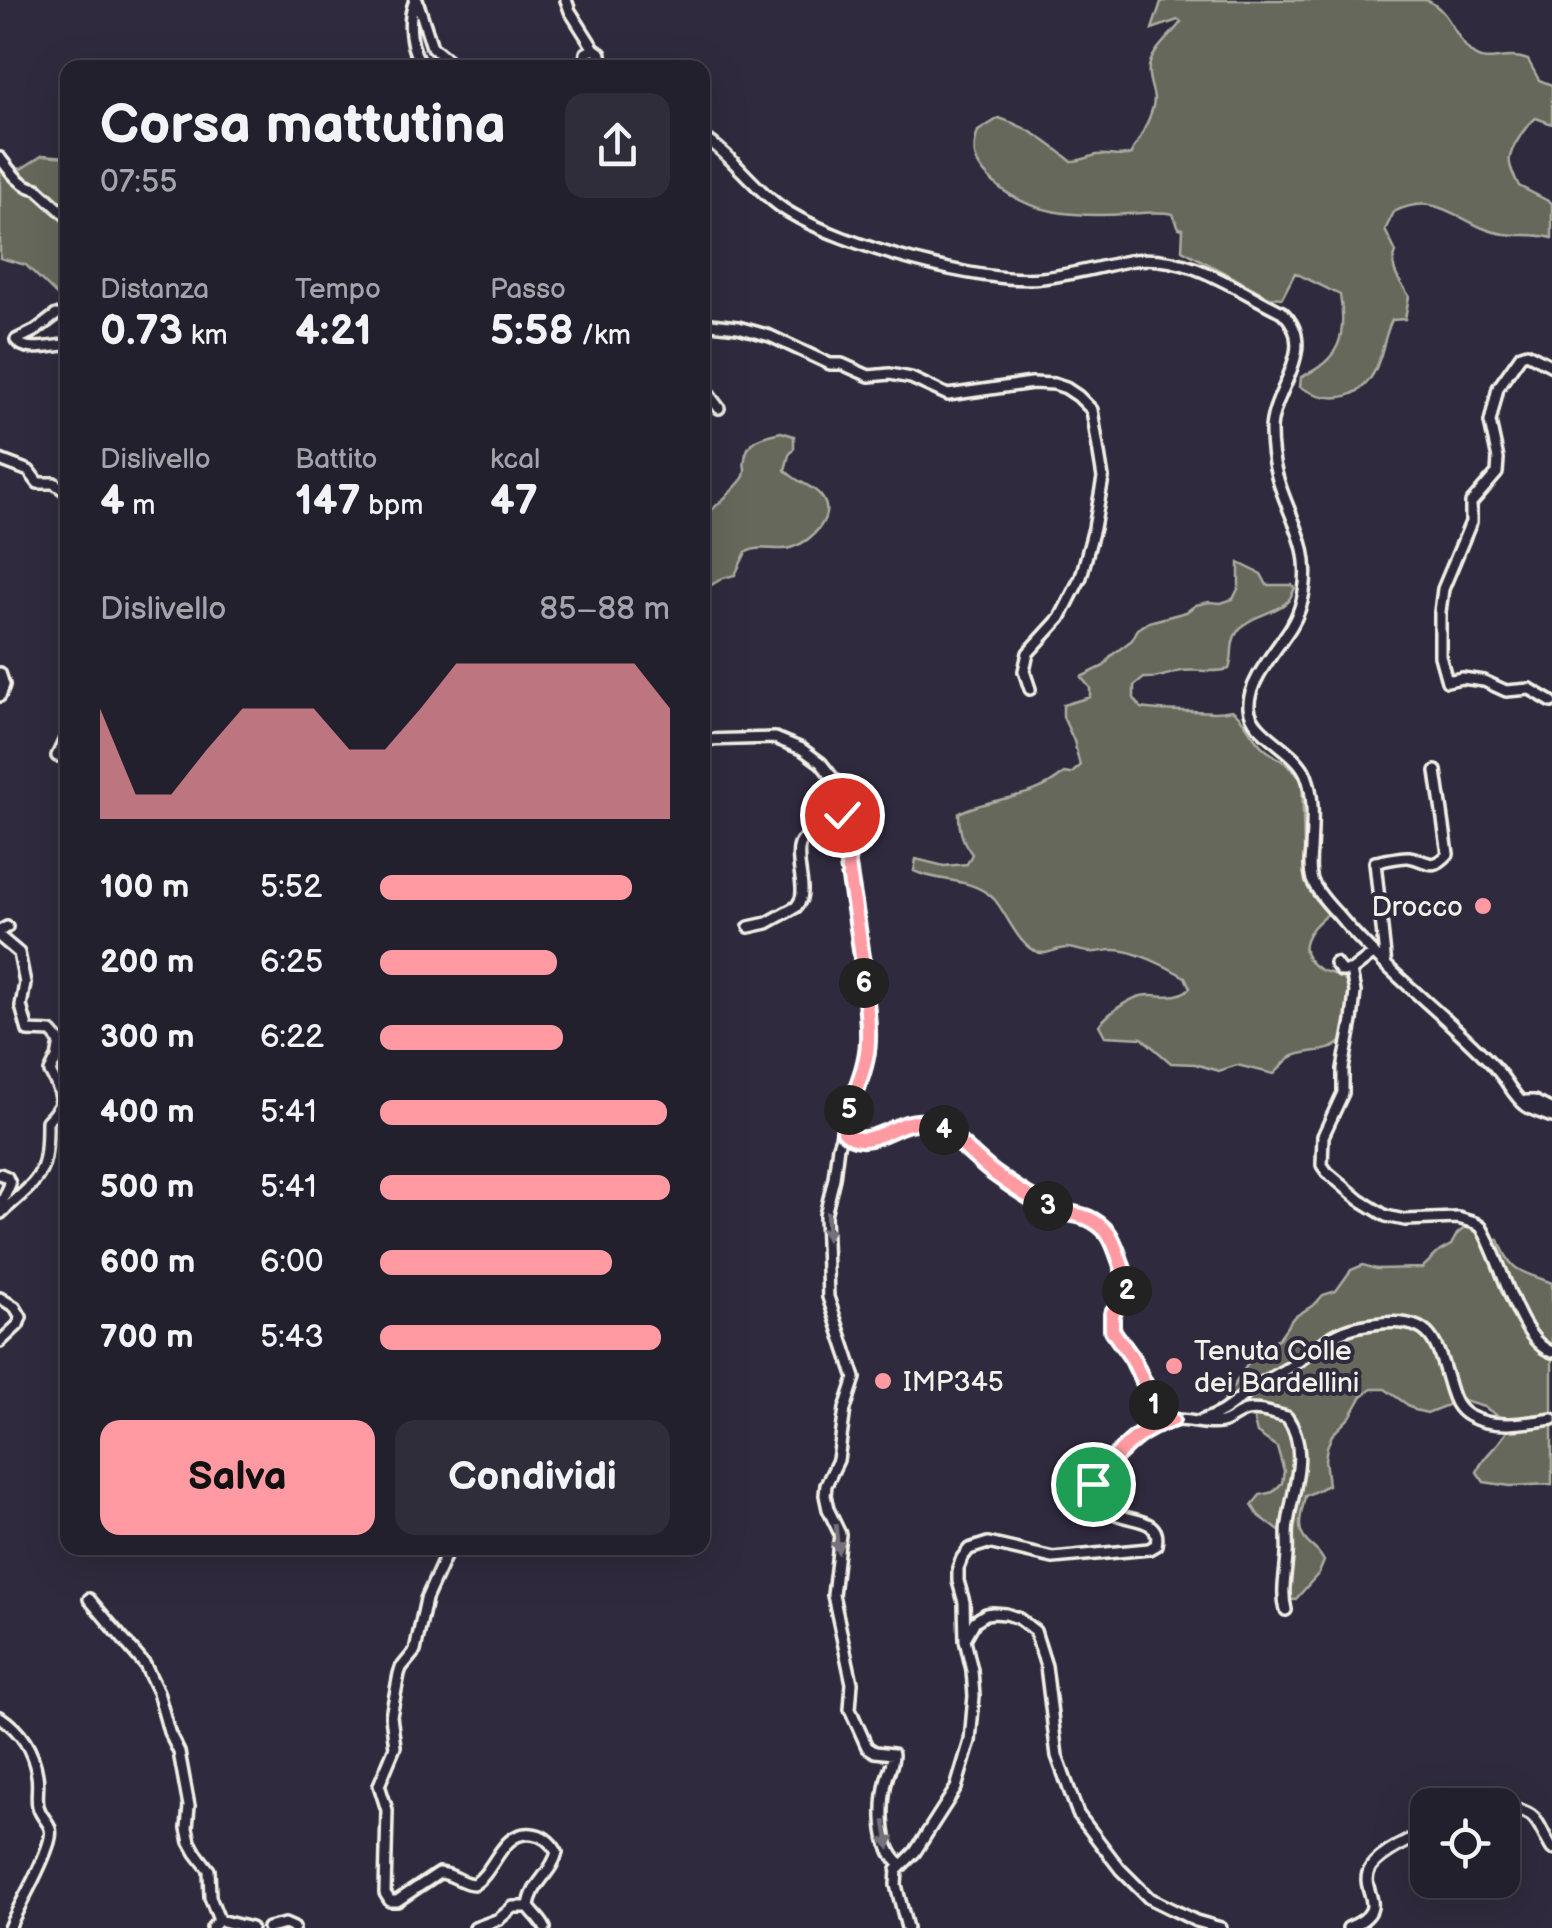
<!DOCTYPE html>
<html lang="it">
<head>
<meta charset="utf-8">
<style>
	body { margin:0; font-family:"Balsamiq Sans",sans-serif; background:#2f2d3a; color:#f1f3f6; height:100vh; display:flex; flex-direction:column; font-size:38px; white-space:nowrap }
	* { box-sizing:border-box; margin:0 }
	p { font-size:32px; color:#a3a3aa }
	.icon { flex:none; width:55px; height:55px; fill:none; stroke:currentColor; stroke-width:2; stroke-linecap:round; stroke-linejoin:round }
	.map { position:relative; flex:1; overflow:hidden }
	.sheet { position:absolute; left:60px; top:60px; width:650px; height:1495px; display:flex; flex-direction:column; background:#23202e; border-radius:20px; box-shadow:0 10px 40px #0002,0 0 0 2px #403e4a }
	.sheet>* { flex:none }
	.buttons { position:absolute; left:1410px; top:1788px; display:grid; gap:20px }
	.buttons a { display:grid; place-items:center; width:110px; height:110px; border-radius:20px; background:#23202e; box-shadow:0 10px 40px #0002,0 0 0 2px #403e4a; font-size:50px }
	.pin { position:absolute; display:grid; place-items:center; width:85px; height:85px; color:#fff; margin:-42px; border:5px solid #fff; border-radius:50%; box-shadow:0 2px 10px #0007 }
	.km { position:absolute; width:50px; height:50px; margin:-25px; border-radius:50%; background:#222; color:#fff; font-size:28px; line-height:50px; text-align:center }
	.round { display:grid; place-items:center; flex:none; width:105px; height:105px; border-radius:20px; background:#2f2d3a }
	.overview { display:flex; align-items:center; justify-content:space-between; height:170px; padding:0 40px }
	h1 { font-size:55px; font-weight:800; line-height:75px }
	.figures { display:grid; grid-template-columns:repeat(3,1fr); gap:15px; height:170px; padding:10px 40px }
	.figures div { display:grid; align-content:center }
	.figures b { font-size:42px; font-weight:800 }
	.figures small { font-size:28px; font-weight:400 }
	.figures p { font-size:28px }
	.chart { height:280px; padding:20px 40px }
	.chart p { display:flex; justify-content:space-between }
	.chart svg { width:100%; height:180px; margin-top:10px; fill:#ff9aa2; opacity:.7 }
	.button { display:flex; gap:20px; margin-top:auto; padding:20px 40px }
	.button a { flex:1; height:115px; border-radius:20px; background:#ff9aa2; color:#111; font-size:40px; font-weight:800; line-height:115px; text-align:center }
	.button a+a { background:#2f2d3a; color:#f1f3f6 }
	ul { padding:0 40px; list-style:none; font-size:32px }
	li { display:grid; grid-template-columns:160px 120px 1fr; align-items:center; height:75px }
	li i { height:25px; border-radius:12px; background:#ff9aa2 }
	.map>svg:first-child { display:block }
</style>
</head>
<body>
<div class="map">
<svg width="1552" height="1928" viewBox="0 0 1552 1928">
	<rect width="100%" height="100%" fill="#2f2a3d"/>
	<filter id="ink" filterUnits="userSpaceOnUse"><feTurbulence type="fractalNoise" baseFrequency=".01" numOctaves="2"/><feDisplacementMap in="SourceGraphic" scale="20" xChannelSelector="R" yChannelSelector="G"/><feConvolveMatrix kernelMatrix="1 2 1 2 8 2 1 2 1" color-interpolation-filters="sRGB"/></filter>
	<g filter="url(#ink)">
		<path fill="#65685a" stroke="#acaca1" stroke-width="2.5" d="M1169,0H1426C1452,11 1453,38 1473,54C1488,66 1505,51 1528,60L1539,80L1552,85V124L1536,118C1527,125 1525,129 1519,138C1505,159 1508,164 1519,186L1552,203V238C1537,234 1520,236 1505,234C1462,229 1441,188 1394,212L1385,230L1396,252C1389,271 1399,279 1409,296L1405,319L1392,320C1385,334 1384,347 1379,360C1366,400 1334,406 1300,387L1301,377C1340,360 1347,336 1340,295L1295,273L1282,298L1270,297L1182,250L1183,229L1179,228L1173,214C1159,211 1142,213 1127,214C1078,217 1027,216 990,179C974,163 971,152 978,131L999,118C1028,127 1048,142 1071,161C1082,161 1087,157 1097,155C1109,153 1117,159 1132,154L1133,149C1140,140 1154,111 1154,99C1153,88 1147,78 1149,67C1152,50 1171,36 1181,22L1178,20L1152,29L1161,2Z
			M0,151L6,165L21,169L43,155L67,157V305L26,265L0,258Z
			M781,432L794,436V448L789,455L785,470C796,483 816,486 823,499C835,518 811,541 793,547C778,553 764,544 746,552L735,575L723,578L703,590V516C710,513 741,483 744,476C747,467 743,469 745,459C747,438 764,436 781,432Z
			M1239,563L1261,574L1267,585H1292L1295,588C1293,591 1290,600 1287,602C1274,614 1250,615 1238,631C1229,643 1234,656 1229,669C1212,674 1194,668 1177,672C1165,675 1157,679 1144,678L1134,686V698L1141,708C1158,711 1174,711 1191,711C1208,711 1214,714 1232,710C1247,720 1251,738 1265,749C1280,761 1293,764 1302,782L1305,882L1328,914C1309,928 1291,951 1319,969C1326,973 1335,973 1341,977C1351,983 1351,1002 1351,1013C1350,1023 1348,1035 1341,1042C1328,1055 1304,1048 1290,1058C1284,1062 1279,1070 1274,1074L1237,1065L1219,1071L1195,1064L1171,1063L1142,1038L1105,1036L1099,1025C1108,1014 1126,1000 1141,996C1159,992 1174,1002 1190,988L1185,977C1168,967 1133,949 1113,950C1105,950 1098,953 1090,952C1082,952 1074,948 1067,948C1056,948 1047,956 1037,952C1019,947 1006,912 994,899C972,877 940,883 914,871L916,859L944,866L967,864L972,854C962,841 959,830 959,813C993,796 1035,800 1064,773L1071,774L1080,766L1074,741L1063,717V705L1090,697V688L1081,677L1104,666L1112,655L1132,640L1138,629L1149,622L1186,612L1196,605L1209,602L1221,603L1233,599L1239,587Z
			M1467,1226L1499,1240C1511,1274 1522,1271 1552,1283V1484L1510,1486L1484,1482L1477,1472C1483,1455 1498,1447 1507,1431L1504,1420L1484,1407L1460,1400L1427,1413L1415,1410L1385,1389H1372L1362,1396L1350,1417L1332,1435L1327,1447L1325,1459L1328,1485L1305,1496C1302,1513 1294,1529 1308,1543C1316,1550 1319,1552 1324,1561L1319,1573L1295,1600L1283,1599L1290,1539L1258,1515L1252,1505L1260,1495L1273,1492L1282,1483L1284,1471L1277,1447L1257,1433L1254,1421V1404L1223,1402L1257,1350L1279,1338L1293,1318L1315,1304L1323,1295L1336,1291L1351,1270L1363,1265L1376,1269L1422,1268L1440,1251L1451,1245L1457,1234Z"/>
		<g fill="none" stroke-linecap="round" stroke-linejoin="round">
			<g stroke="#f4f1e8" stroke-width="16">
				<path id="minor" d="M415,0C407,20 409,52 425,68
					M417,0L432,47L457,68
					M566,0L570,11L594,49
					M584,68L586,53L594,49L601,54L602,68
					M702,137C715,143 722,152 732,161C750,179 768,200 790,213C843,245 980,285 1042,278C1072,275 1103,266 1133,260C1188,253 1235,289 1282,312C1321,348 1271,391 1271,431C1271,446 1273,462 1277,476C1289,520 1312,543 1304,592C1302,604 1297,617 1291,627C1278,648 1247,682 1249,707C1251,734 1296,749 1306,775C1315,798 1312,826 1311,850C1310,860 1309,870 1312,880C1317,893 1330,906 1339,916C1380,965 1430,1003 1475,1047C1484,1056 1494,1065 1501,1075C1509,1085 1515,1097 1525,1105C1532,1111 1543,1113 1552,1117
					M0,158C10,171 20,186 37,189L68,217
					M56,315L36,330L16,340C26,354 51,345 68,345
					M702,323L738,327L770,336L830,364H842L869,376L890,374L911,378L948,395L1032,383L1054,384L1066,388L1078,396L1092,410L1103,478L1094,528L1081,577L1060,618L1028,653L1024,671L1030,689
					M1552,366L1527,353L1521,355L1498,388L1490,422L1498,459L1497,473L1471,503V522L1443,589L1440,612V656L1447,681L1462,678L1484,681L1506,691L1530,689L1552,702
					M702,392L710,396L719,408
					M0,460L29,471L38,483H54L68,493
					M0,673L4,685L0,696
					M702,740L775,738L802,749L821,763L843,791L847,867L864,963L868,1045L861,1080L838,1146L834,1178L825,1215L828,1297L855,1378L845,1409L838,1460L826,1485L825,1495L828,1509L840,1534L833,1595L852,1683L850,1709L867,1747L875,1752L893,1754C893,1764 890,1768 887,1778C881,1803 879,1847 900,1864
					M57,756L68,733
					M749,927L767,923L796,907C800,901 802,899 802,891C803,880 793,848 803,840C808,836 823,839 829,838L841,817
					M0,931L7,927
					M0,937L19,953L25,983L21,1006L28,1031L51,1032L60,1042L57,1058L50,1072C63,1096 67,1101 47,1121C47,1177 41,1177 1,1213
					M1373,954L1351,971L1355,992L1352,1021L1343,1069V1093L1323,1136L1322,1165L1327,1172L1360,1200L1386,1216L1405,1220L1458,1218L1475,1223L1481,1227C1501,1257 1517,1340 1552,1352
					M1335,963L1341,971H1351
					M1386,966L1375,862C1385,861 1399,856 1409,857C1427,860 1432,872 1448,854L1436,771
					M1524,1104L1526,1101H1534L1552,1110
					M844,1131C865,1154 897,1118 923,1122C946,1124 977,1163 998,1176C1012,1186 1029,1197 1044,1205C1068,1216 1086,1209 1107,1232C1115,1241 1126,1277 1128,1290L1112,1314V1330L1133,1358L1157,1410L1172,1419
					M0,1174L7,1177L10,1184L3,1200L1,1213
					M0,1298L15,1307L21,1317L18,1325L0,1342
					M1202,1420C1221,1415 1231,1405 1247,1393C1261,1382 1278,1375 1293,1365C1323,1345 1332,1328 1373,1324C1431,1317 1435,1336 1449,1385C1453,1398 1456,1409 1469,1416C1493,1429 1527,1423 1552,1419
					M449,1548L426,1599L415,1651L401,1668L399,1674L391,1716L395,1747L379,1785L387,1810L385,1893L390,1901H397L439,1873C453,1873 461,1884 474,1884C496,1871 500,1831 532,1834C544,1835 551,1842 557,1852C552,1874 531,1883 529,1907
					M89,1599L145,1665L158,1692L169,1732L179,1752L189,1806L187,1828L190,1842L196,1853L209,1870L210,1897L219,1920
					M966,1637L975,1621L986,1614L993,1613L1006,1614L1018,1618L1035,1631L1046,1666L1057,1756L1078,1814L1120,1869L1149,1898L1196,1921L1221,1928
					M0,1717C21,1731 33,1749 37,1775C39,1785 36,1797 38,1806C42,1822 55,1822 49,1842C40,1872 22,1899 9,1928
					M1502,1806C1541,1813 1534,1819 1552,1849
					M529,1907C534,1915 541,1919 545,1928
					M212,1928L219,1920L251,1928
					M268,1928L285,1924L294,1928
					M475,1928L499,1919L513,1907H529
					M907,1928L896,1885L897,1870L915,1852L956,1788L970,1741L974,1696L972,1670L965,1640L964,1602L958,1581V1568L962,1558L969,1549L988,1543L1053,1558L1149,1549L1156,1545C1162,1518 1133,1522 1116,1514C1106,1509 1097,1502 1090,1493C1097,1467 1146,1421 1174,1420C1190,1419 1205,1426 1221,1423C1229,1421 1234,1416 1241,1413C1254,1406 1273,1414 1287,1417C1310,1450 1293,1487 1288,1524C1286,1534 1288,1545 1287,1555C1286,1575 1281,1591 1286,1610
					M1348,1928C1396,1908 1355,1890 1371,1867C1381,1853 1412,1838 1428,1832"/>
			</g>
			<use href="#minor" stroke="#2f2a3d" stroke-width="9"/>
		</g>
		<defs><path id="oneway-solid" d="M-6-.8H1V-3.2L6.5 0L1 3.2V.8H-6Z" transform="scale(2.5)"/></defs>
		<g fill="#747079">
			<use href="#oneway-solid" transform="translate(827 1226) rotate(90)"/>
			<use href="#oneway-solid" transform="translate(837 1539) rotate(85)"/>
			<use href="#oneway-solid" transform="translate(887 1835) rotate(80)"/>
		</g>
	</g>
	<g fill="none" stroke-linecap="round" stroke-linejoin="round" filter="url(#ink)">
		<g stroke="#fff" stroke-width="20">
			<path id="route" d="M842,815C846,870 860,924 864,978C865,999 869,1019 868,1041C867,1073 849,1100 844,1131C866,1155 897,1118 923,1122C948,1125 976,1162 998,1176C1014,1187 1033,1201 1051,1208C1074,1217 1087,1211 1107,1232C1115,1241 1126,1277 1128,1290L1112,1314V1330L1132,1358L1157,1410L1172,1420C1134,1431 1123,1451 1096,1476L1093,1484"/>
		</g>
		<use href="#route" stroke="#ff9aa2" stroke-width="12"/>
	</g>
	<g fill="#ff9aa2" stroke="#2f2a3d" stroke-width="4">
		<circle cx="1483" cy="906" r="10"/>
		<circle cx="1174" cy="1366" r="10"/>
		<circle cx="883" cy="1381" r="10"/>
	</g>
	<g text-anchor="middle" stroke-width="8" stroke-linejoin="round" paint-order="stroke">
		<g font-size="28" fill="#f4f1e8" stroke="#2f2a3d" text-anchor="start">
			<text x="1463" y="916" text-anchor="end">Drocco</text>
			<text x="1194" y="1360">Tenuta Colle<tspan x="1194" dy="32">dei Bardellini</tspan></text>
			<text x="903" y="1391">IMP345</text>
		</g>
	</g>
</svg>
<div class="buttons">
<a><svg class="icon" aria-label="locate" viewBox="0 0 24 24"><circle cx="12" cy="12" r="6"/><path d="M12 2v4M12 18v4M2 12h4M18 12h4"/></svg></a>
</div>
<div class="pin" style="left:1093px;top:1484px;background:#1e9e55"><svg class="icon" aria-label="arrive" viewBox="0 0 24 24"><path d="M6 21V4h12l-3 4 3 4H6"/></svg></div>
<div class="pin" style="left:842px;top:815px;background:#d93025"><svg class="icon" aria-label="check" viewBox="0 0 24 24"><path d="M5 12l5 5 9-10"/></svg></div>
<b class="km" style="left:1154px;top:1405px">1</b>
<b class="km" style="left:1127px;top:1291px">2</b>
<b class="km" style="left:1048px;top:1206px">3</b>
<b class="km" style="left:944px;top:1130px">4</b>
<b class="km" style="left:849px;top:1110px">5</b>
<b class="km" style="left:864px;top:983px">6</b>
<section class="sheet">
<div class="overview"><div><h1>Corsa mattutina</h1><p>07:55</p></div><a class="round"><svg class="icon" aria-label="share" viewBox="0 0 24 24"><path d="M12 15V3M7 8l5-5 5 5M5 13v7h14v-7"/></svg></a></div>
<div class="figures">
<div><p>Distanza</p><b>0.73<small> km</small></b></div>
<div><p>Tempo</p><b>4:21</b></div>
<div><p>Passo</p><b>5:58<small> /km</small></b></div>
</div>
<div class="figures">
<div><p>Dislivello</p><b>4<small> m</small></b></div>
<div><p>Battito</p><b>147<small> bpm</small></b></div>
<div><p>kcal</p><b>47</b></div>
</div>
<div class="chart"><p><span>Dislivello</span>85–88 m</p>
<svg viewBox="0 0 160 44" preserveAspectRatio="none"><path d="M0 44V17L10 38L20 38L30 27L40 17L50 17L60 17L70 27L80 27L90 17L100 6L110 6L120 6L130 6L140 6L150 6L160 17V44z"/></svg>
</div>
<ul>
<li><b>100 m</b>5:52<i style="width:87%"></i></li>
<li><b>200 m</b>6:25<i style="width:61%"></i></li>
<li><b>300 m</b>6:22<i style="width:63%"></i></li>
<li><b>400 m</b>5:41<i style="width:99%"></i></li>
<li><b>500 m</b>5:41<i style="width:100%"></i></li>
<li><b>600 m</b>6:00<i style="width:80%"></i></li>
<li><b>700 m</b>5:43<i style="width:97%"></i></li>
</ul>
<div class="button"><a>Salva</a><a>Condividi</a></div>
</section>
</div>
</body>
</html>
